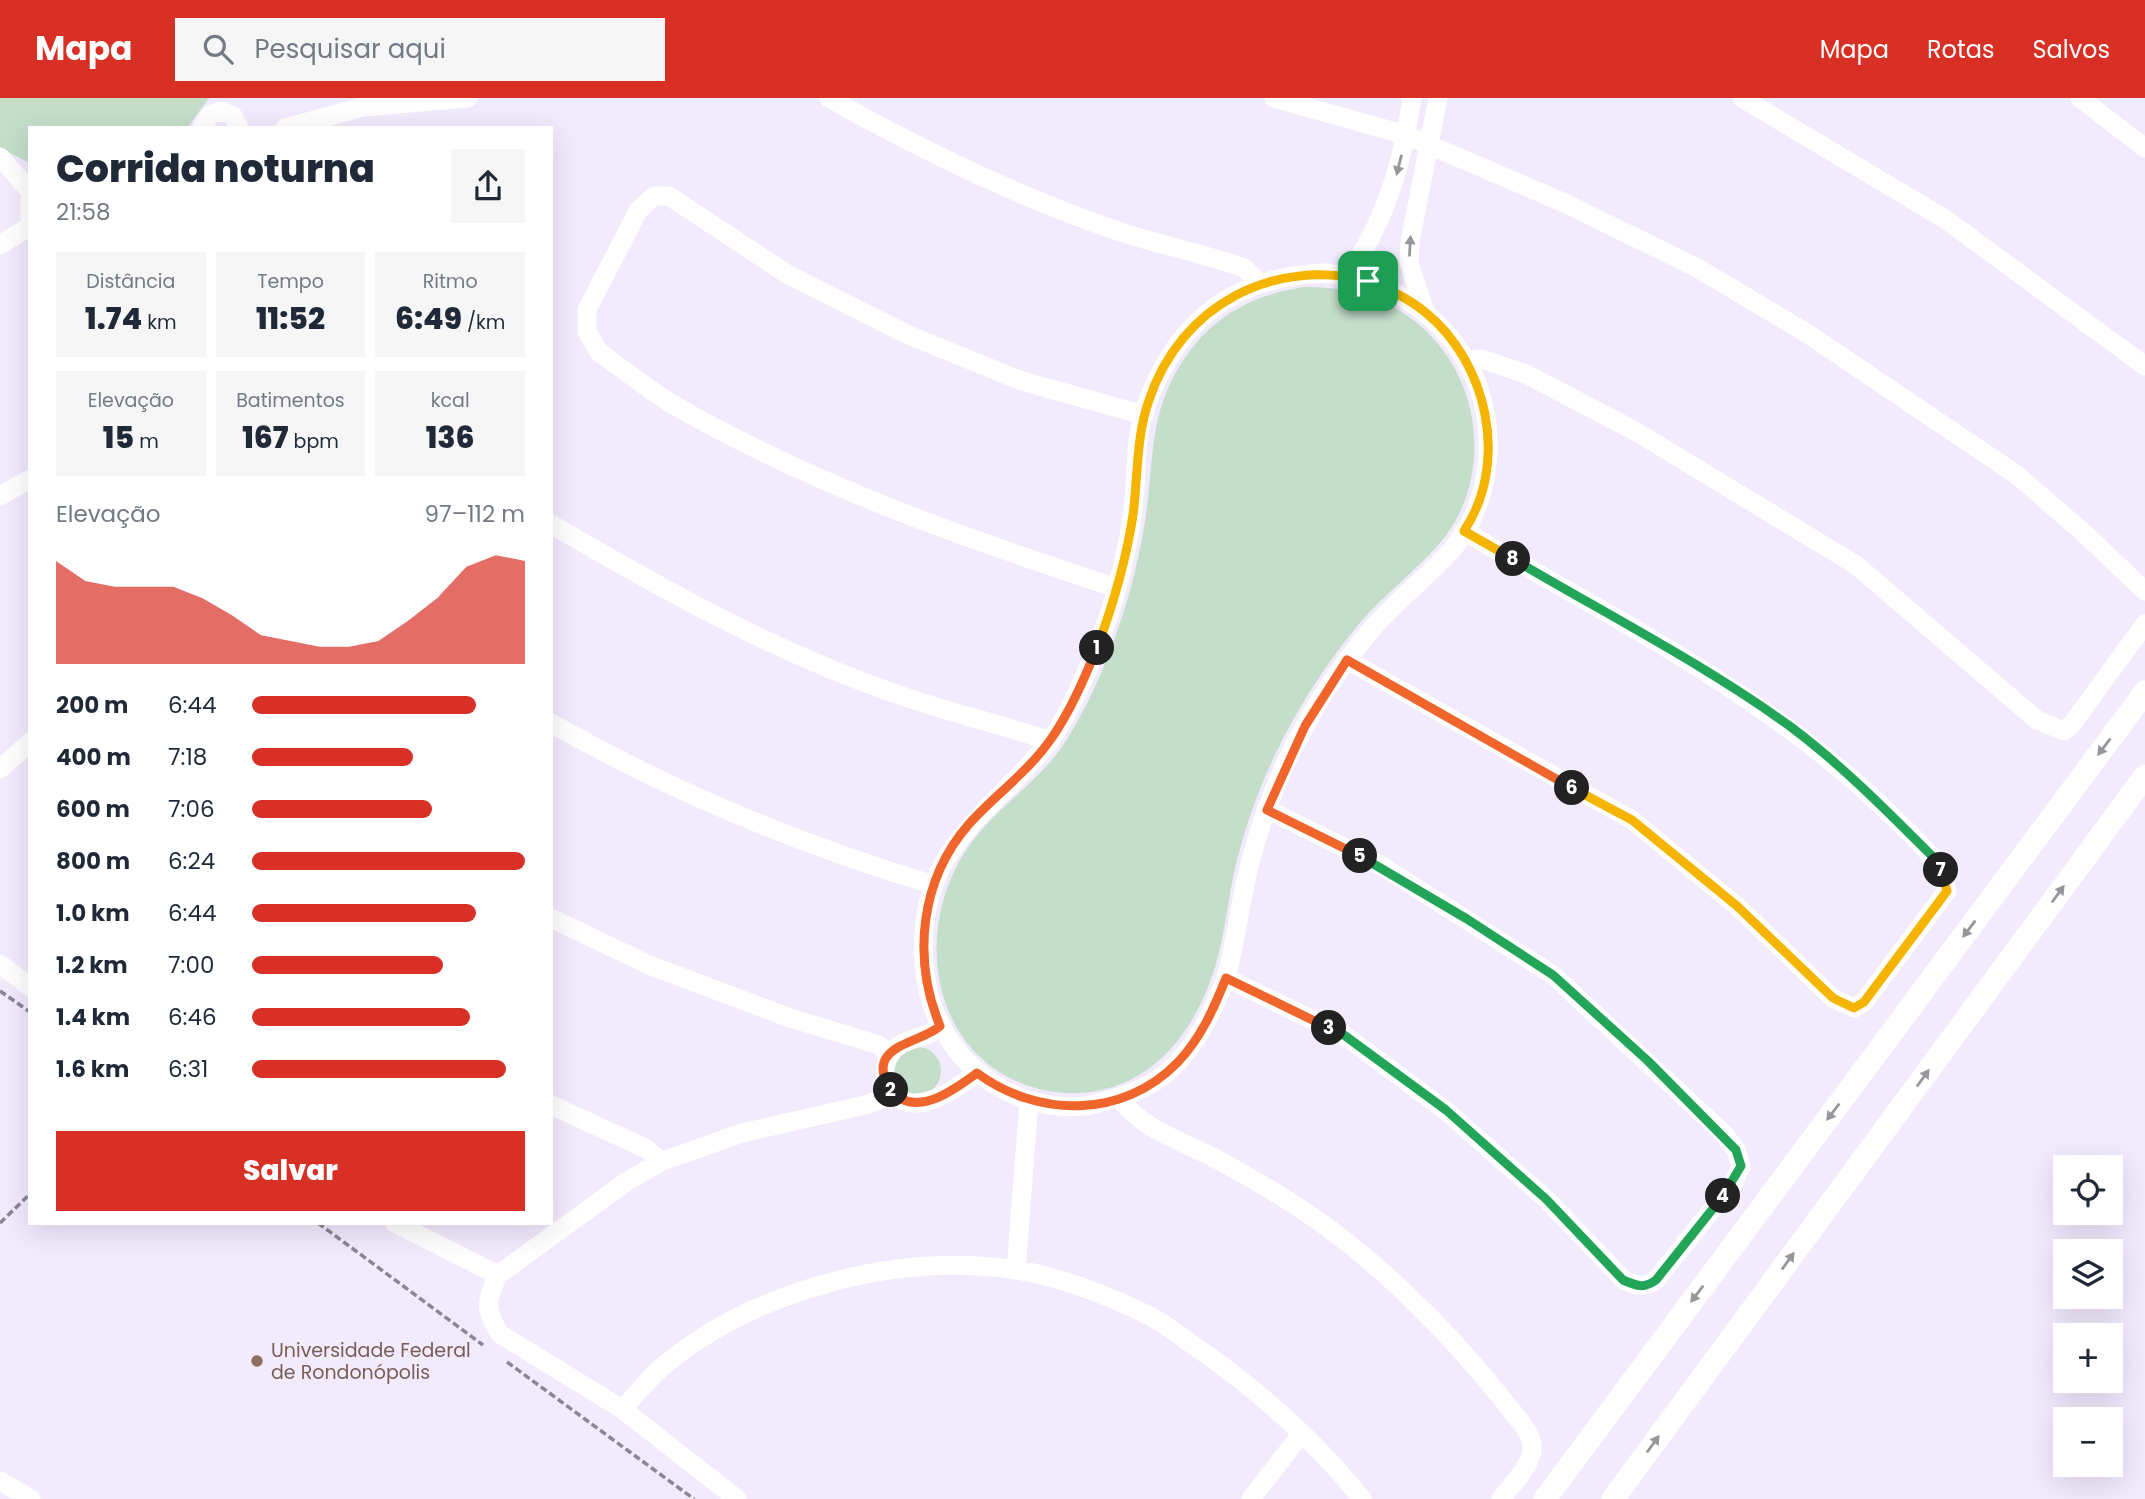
<!DOCTYPE html>
<html lang="pt">
<head>
<meta charset="utf-8">
<style>
	body { margin:0; font-family:Poppins,sans-serif; background:#f6f6f7; color:#1f2937; height:100vh; display:flex; flex-direction:column; font-size:26px; white-space:nowrap }
	* { box-sizing:border-box; margin:0 }
	p { font-size:23px; color:#747a83 }
	.icon { flex:none; width:38px; height:38px; fill:none; stroke:currentColor; stroke-width:2; stroke-linecap:round; stroke-linejoin:round }
	.map { position:relative; flex:1; overflow:hidden }
	.side { position:absolute; left:28px; top:28px; width:525px; height:1099px; display:flex; flex-direction:column; background:#fff; border-radius:0px; box-shadow:0 7px 28px #0002 }
	.side>* { flex:none }
	.fabs { position:absolute; left:2053px; top:1057px; display:grid; gap:14px }
	.fabs a { display:grid; place-items:center; width:70px; height:70px; border-radius:0px; background:#fff; box-shadow:0 7px 28px #0002; font-size:35px }
	.pin { position:absolute; display:grid; place-items:center; width:60px; height:60px; color:#fff; margin:-30px; border-radius:14px; box-shadow:0 4px 10px #0006 }
	.km { position:absolute; width:35px; height:35px; margin:-18px; border-radius:50%; background:#222; color:#fff; font-size:19px; line-height:35px; text-align:center }
	.round { display:grid; place-items:center; flex:none; width:74px; height:74px; border-radius:0px; background:#f6f6f7 }
	.summary { display:flex; align-items:center; justify-content:space-between; height:119px; padding:0 28px }
	h1 { font-size:38px; font-weight:800; line-height:52px }
	.stats { display:grid; grid-template-columns:repeat(3,1fr); gap:10px; height:119px; padding:7px 28px }
	.stats div { display:grid; align-content:center; border-radius:0px; background:#f6f6f7; text-align:center }
	.stats b { font-size:30px; font-weight:800 }
	.stats small { font-size:19px; font-weight:400 }
	.stats p { font-size:19px }
	.chart { height:196px; padding:14px 28px }
	.chart p { display:flex; justify-content:space-between }
	.chart svg { width:100%; height:126px; margin-top:7px; fill:#d93025; opacity:.7 }
	.button { display:flex; gap:14px; margin-top:auto; padding:14px 28px }
	.button a { flex:1; height:80px; border-radius:0px; background:#d93025; color:#fff; font-size:28px; font-weight:800; line-height:80px; text-align:center }
	ul { padding:0 28px; list-style:none; font-size:23px }
	li { display:grid; grid-template-columns:112px 84px 1fr; align-items:center; height:52px }
	li i { height:18px; border-radius:9px; background:#d93025 }
	header { display:flex; align-items:center; gap:42px; box-sizing:border-box; height:98px; padding:0 35px; background:#d93025; color:#fff }
	header strong { font-size:33px }
	nav { display:flex; gap:38px; margin-inline-start:auto; font-size:24px }
	.search { width:490px; height:63px; background:#f6f6f7; display:flex; align-items:center; gap:18px; box-sizing:border-box; padding:0 24px; border-radius:0px; color:#747a83; font-size:26px }
	.map>svg:first-child { display:block }
</style>
</head>
<body>
<header>
<strong>Mapa</strong>
<div class="search"><svg class="icon" aria-label="search" viewBox="0 0 24 24"><circle cx="10" cy="10" r="6"/><path d="M15 15l6 6"/></svg>Pesquisar aqui</div>
<nav><a>Mapa</a><a>Rotas</a><a>Salvos</a></nav>
</header>
<div class="map">
<svg width="2145" height="1401" viewBox="0 0 2145 1401">
	<rect width="100%" height="100%" fill="#f2eafd"/>
	<path fill="#c4deca" d="M0,0H209L187,30H30V65L0,50Z
		M1304,189C1358,188 1409,207 1442,251C1485,307 1486,391 1440,445C1415,474 1383,497 1358,527C1325,567 1296,612 1274,659C1259,691 1247,724 1238,758C1230,788 1227,820 1220,850C1204,922 1157,993 1077,995C1034,996 993,978 967,945C921,885 930,796 975,740C1001,707 1038,683 1062,649C1081,620 1097,587 1109,555C1126,512 1138,468 1145,423C1155,359 1147,311 1189,254C1218,215 1257,196 1304,189Z
		M893 973a24 24 0 1 1 48 0a24 24 0 1 1-48 0Z"/>
	<g fill="none" stroke-linecap="round" stroke-linejoin="round">
		<path stroke="#8b8594" stroke-width="3.5" stroke-dasharray="7 3.5" stroke-linecap="butt" d="M0,893L30,914
			M0,1125L30,1096
			M318,1125L483,1247
			M507,1264L694,1401"/>
		<path stroke="#fff" stroke-width="19" d="M829,0C921,52 1016,98 1115,132C1158,147 1202,155 1244,170L1260,185
			M1274,0L1406,37L1567,106L1699,171L1805,234L2017,377L2085,436L2145,493
			M1742,0L1945,121L2145,268
			M2080,0L2145,50
			M202,30L210,17L221,13L233,18L239,30
			M285,30L363,9L468,0
			M0,59L30,93
			M30,101V119
			M0,147L30,128
			M1325,175C1382,182 1430,207 1462,256C1500,314 1497,401 1450,454C1425,481 1395,504 1371,532C1346,562 1323,594 1305,628C1276,679 1256,734 1244,791C1238,821 1234,851 1226,880C1212,916 1194,953 1163,978C1148,989 1134,995 1116,1000C1106,1002 1096,1007 1085,1008C999,1016 928,948 924,864C917,749 986,722 1048,645C1062,627 1073,604 1083,582C1107,531 1123,477 1132,420C1136,394 1135,368 1138,342C1142,308 1159,273 1178,246C1214,197 1266,177 1325,175Z
			M1347,178C1386,123 1402,66 1412,0
			M1425,214L1409,165L1410,144L1438,0
			M1466,262L1482,261L1526,276L1635,333L1856,467L2037,622L2064,633L2072,626L2145,526
			M0,398L30,381
			M551,426C665,493 782,558 908,600C955,616 1003,627 1050,643
			M1117,490C964,440 812,387 672,306C647,291 623,271 599,254L587,234V212L638,113L654,98H669L787,176L906,236L1022,283L1144,317
			M1347,562L1632,722L1737,808L1833,900L1854,910L1864,904L1947,793C1939,759 1915,741 1892,718C1769,597 1611,519 1464,433
			M551,625C672,694 801,747 934,787
			M0,671L30,644
			M551,820L649,867L790,920L879,947L889,957
			M0,866L30,889
			M1226,880L1344,937L1445,1012L1546,1101L1624,1182C1637,1188 1644,1191 1656,1182L1734,1084L1741,1068L1736,1052L1724,1036L1553,877L1385,770L1267,711
			M940,928C926,943 901,938 890,957C884,966 884,978 888,988C908,1026 956,991 977,975
			M1119,999C1141,1032 1183,1043 1216,1061C1241,1074 1266,1089 1290,1104C1370,1154 1449,1233 1507,1307C1516,1319 1530,1332 1532,1347C1534,1366 1511,1387 1501,1401
			M551,1007L647,1051L660,1064
			M395,1125L498,1177
			M1016,1172L1029,1003
			M622,1311C637,1296 650,1278 667,1265C758,1191 899,1154 1016,1172C1062,1179 1109,1198 1150,1218C1164,1225 1177,1236 1190,1245C1253,1288 1314,1341 1362,1401
			M0,1383L31,1401
			M737,1401L622,1311L500,1236C484,1211 486,1203 498,1177L626,1084L660,1064L742,1035L869,1006L894,995
			M1251,1401L1301,1336"/>
		<path stroke="#fff" stroke-width="23" d="M1545,1401L2145,594
			M1613,1401L2145,678"/>
	</g>
	<defs><path id="oneway-solid" d="M-6-.8H1V-3.2L6.5 0L1 3.2V.8H-6Z" transform="scale(1.75)"/></defs>
	<g fill="#98969b">
		<use href="#oneway-solid" transform="translate(1399 67) rotate(104)"/>
		<use href="#oneway-solid" transform="translate(1410 148) rotate(-87)"/>
		<use href="#oneway-solid" transform="translate(2104 649) rotate(127)"/>
		<use href="#oneway-solid" transform="translate(2058 796) rotate(-54)"/>
		<use href="#oneway-solid" transform="translate(1969 831) rotate(127)"/>
		<use href="#oneway-solid" transform="translate(1923 980) rotate(-54)"/>
		<use href="#oneway-solid" transform="translate(1833 1014) rotate(127)"/>
		<use href="#oneway-solid" transform="translate(1788 1163) rotate(-54)"/>
		<use href="#oneway-solid" transform="translate(1697 1196) rotate(127)"/>
		<use href="#oneway-solid" transform="translate(1653 1346) rotate(-54)"/>
	</g>
	<g fill="none" stroke-linecap="round" stroke-linejoin="round">
		<g stroke="#fff" stroke-width="14">
			<path id="split-1" d="M1097,550C1113,507 1126,463 1133,417C1138,378 1136,339 1149,302C1181,207 1273,159 1368,183"/>
		</g>
		<g stroke="#fff" stroke-width="14">
			<path id="split-2" d="M891,992C861,947 923,945 940,928C912,860 920,782 969,726C995,697 1028,674 1051,641C1070,614 1084,581 1097,550"/>
		</g>
		<g stroke="#fff" stroke-width="14">
			<path id="split-3" d="M891,992C915,1022 955,991 977,975C1038,1020 1123,1021 1178,964C1201,940 1214,910 1226,880L1329,930"/>
		</g>
		<g stroke="#fff" stroke-width="14">
			<path id="split-4" d="M1329,930L1344,937L1446,1012L1546,1101L1623,1182C1637,1188 1644,1191 1656,1182L1723,1098"/>
		</g>
		<g stroke="#fff" stroke-width="14">
			<path id="split-5" d="M1360,758L1467,821L1553,877L1648,963L1736,1052L1741,1068L1723,1098"/>
		</g>
		<g stroke="#fff" stroke-width="14">
			<path id="split-6" d="M1360,758L1267,712L1305,628L1347,562L1572,690"/>
		</g>
		<g stroke="#fff" stroke-width="14">
			<path id="split-7" d="M1572,690L1632,722L1737,808L1833,900L1854,910L1864,904L1947,793L1941,772"/>
		</g>
		<g stroke="#fff" stroke-width="14">
			<path id="split-8" d="M1513,461C1606,516 1704,566 1791,629C1843,668 1890,716 1936,762L1941,772"/>
		</g>
		<g stroke="#fff" stroke-width="14">
			<path id="split-9" d="M1368,183C1389,191 1408,200 1425,214C1487,264 1510,364 1464,433L1513,461"/>
		</g>
		<use href="#split-1" stroke="#f5b400" stroke-width="9"/>
		<use href="#split-2" stroke="#f0652b" stroke-width="9"/>
		<use href="#split-3" stroke="#f0652b" stroke-width="9"/>
		<use href="#split-4" stroke="#22a559" stroke-width="9"/>
		<use href="#split-5" stroke="#22a559" stroke-width="9"/>
		<use href="#split-6" stroke="#f0652b" stroke-width="9"/>
		<use href="#split-7" stroke="#f5b400" stroke-width="9"/>
		<use href="#split-8" stroke="#22a559" stroke-width="9"/>
		<use href="#split-9" stroke="#f5b400" stroke-width="9"/>
	</g>
	<circle fill="#8d6e63" stroke="#f2eafd" stroke-width="2.5" cx="257" cy="1263" r="7"/>
	<g text-anchor="middle" stroke-width="5" stroke-linejoin="round" paint-order="stroke">
		<g font-size="19" fill="#785e54" stroke="#f2eafd" text-anchor="start">
			<text x="271" y="1259">Universidade Federal<tspan x="271" dy="22">de Rondonópolis</tspan></text>
		</g>
	</g>
</svg>
<div class="fabs">
<a><svg class="icon" aria-label="locate" viewBox="0 0 24 24"><circle cx="12" cy="12" r="6"/><path d="M12 2v4M12 18v4M2 12h4M18 12h4"/></svg></a>
<a><svg class="icon" aria-label="layers" viewBox="0 0 24 24"><path d="M12 4l9 5-9 5-9-5zM3 14l9 5 9-5"/></svg></a>
<a>+</a>
<a>−</a>
</div>
<div class="pin" style="left:1368px;top:183px;background:#1e9e55"><svg class="icon" aria-label="arrive" viewBox="0 0 24 24"><path d="M6 21V4h12l-3 4 3 4H6"/></svg></div>
<b class="km" style="left:1097px;top:550px">1</b>
<b class="km" style="left:891px;top:992px">2</b>
<b class="km" style="left:1329px;top:930px">3</b>
<b class="km" style="left:1723px;top:1098px">4</b>
<b class="km" style="left:1360px;top:758px">5</b>
<b class="km" style="left:1572px;top:690px">6</b>
<b class="km" style="left:1941px;top:772px">7</b>
<b class="km" style="left:1513px;top:461px">8</b>
<section class="side">
<div class="summary"><div><h1>Corrida noturna</h1><p>21:58</p></div><a class="round"><svg class="icon" aria-label="share" viewBox="0 0 24 24"><path d="M12 15V3M7 8l5-5 5 5M5 13v7h14v-7"/></svg></a></div>
<div class="stats">
<div><p>Distância</p><b>1.74<small> km</small></b></div>
<div><p>Tempo</p><b>11:52</b></div>
<div><p>Ritmo</p><b>6:49<small> /km</small></b></div>
</div>
<div class="stats">
<div><p>Elevação</p><b>15<small> m</small></b></div>
<div><p>Batimentos</p><b>167<small> bpm</small></b></div>
<div><p>kcal</p><b>136</b></div>
</div>
<div class="chart"><p><span>Elevação</span>97–112 m</p>
<svg viewBox="0 0 160 44" preserveAspectRatio="none"><path d="M0 44V8L10 15L20 17L30 17L40 17L50 21L60 27L70 34L80 36L90 38L100 38L110 36L120 29L130 21L140 10L150 6L160 8V44z"/></svg>
</div>
<ul>
<li><b>200 m</b>6:44<i style="width:82%"></i></li>
<li><b>400 m</b>7:18<i style="width:59%"></i></li>
<li><b>600 m</b>7:06<i style="width:66%"></i></li>
<li><b>800 m</b>6:24<i style="width:100%"></i></li>
<li><b>1.0 km</b>6:44<i style="width:82%"></i></li>
<li><b>1.2 km</b>7:00<i style="width:70%"></i></li>
<li><b>1.4 km</b>6:46<i style="width:80%"></i></li>
<li><b>1.6 km</b>6:31<i style="width:93%"></i></li>
</ul>
<div class="button"><a>Salvar</a></div>
</section>
</div>
</body>
</html>
